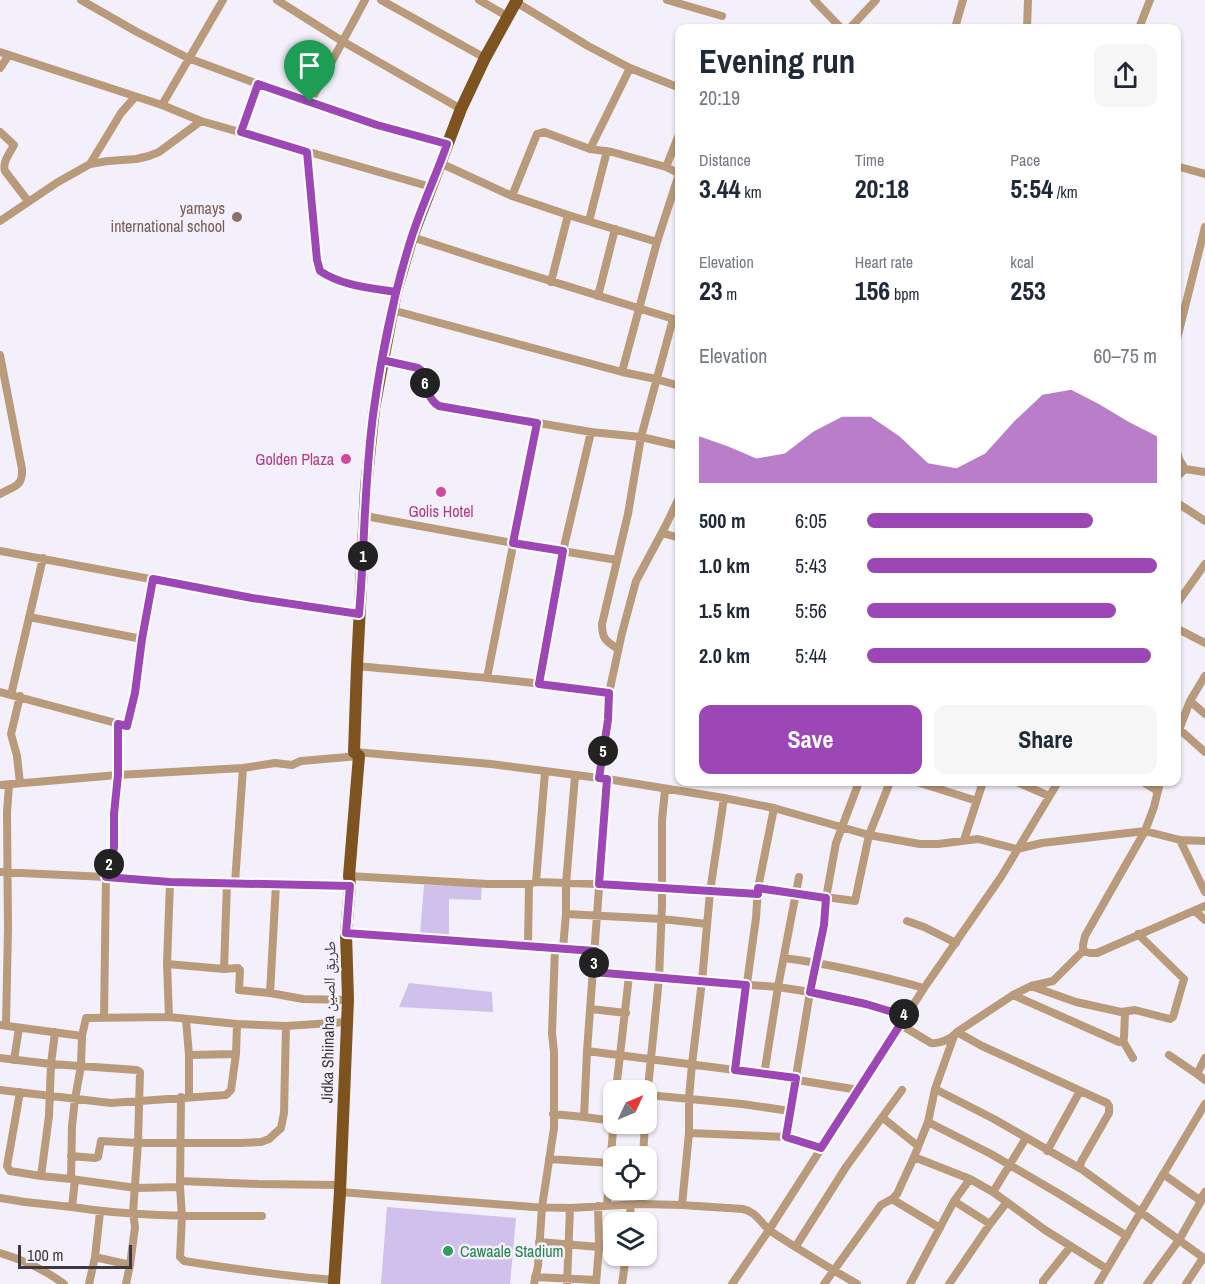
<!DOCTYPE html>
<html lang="en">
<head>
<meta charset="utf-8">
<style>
	body { margin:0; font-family:"Archivo Narrow","Noto Naskh Arabic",sans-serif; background:#f6f6f7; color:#1f2937; height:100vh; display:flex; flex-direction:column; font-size:22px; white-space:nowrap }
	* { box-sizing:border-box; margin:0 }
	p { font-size:20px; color:#747a83 }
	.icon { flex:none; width:33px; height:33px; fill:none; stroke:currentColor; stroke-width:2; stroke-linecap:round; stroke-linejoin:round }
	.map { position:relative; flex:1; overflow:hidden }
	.drawer { position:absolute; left:675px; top:24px; width:506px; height:762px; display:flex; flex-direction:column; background:#fff; border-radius:12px; box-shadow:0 2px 4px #0004 }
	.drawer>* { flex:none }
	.needle { width:39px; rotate:46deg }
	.controls { position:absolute; left:603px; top:1080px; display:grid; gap:12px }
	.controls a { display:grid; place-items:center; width:54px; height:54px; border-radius:12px; background:#fff; box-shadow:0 2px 4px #0004; font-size:30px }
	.scale { position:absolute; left:18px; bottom:15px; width:114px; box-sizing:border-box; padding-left:6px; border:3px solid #3b3842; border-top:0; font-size:16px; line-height:21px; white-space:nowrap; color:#3b3842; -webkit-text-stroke:4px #f4f0fb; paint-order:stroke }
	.pin { position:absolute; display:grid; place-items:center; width:51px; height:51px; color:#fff; margin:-62px -26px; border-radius:50% 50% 50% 0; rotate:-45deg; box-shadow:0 0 6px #0007 }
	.pin .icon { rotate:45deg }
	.km { position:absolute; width:30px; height:30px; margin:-15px; border-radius:50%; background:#222; color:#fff; font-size:16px; line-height:30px; text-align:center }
	.round { display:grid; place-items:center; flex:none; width:63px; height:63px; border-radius:12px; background:#f6f6f7 }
	.summary { display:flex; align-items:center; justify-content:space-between; height:102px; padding:0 24px }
	h1 { font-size:33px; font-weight:700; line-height:45px }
	.stats { display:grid; grid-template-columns:repeat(3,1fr); gap:9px; height:102px; padding:6px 24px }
	.stats div { display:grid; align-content:center }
	.stats b { font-size:26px; font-weight:700 }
	.stats small { font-size:16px; font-weight:400 }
	.stats p { font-size:16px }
	.chart { height:168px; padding:12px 24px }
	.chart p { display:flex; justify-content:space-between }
	.chart svg { width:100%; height:108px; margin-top:6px; fill:#9c47b5; opacity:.7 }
	.primary-button { display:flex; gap:12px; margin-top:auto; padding:12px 24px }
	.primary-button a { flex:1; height:69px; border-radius:12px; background:#9c47b5; color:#fff; font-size:24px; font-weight:700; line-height:69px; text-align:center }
	.primary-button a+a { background:#f6f6f7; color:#1f2937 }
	ul { padding:0 24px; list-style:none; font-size:20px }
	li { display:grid; grid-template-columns:96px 72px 1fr; align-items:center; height:45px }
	li i { height:15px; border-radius:8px; background:#9c47b5 }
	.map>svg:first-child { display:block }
</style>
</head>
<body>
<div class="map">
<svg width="1205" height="1284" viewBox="0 0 1205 1284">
	<rect width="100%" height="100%" fill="#f4f0fb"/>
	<path fill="#cfc0ec" d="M424,885L482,886L481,900L449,899V937L420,934Z
		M409,983L492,992L493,1012L399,1007Z
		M387,1207L516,1218L510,1284H381Z"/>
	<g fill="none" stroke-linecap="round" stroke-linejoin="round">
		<path stroke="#b99a7a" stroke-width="8" d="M81,0L137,32L188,58L258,84L377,125L447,144
			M277,0L342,41L461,109
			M381,0L485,58
			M479,0L507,16
			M667,0L722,16
			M814,0L841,28
			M516,2L588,46L630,68L680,88
			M850,28L876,0
			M955,28L963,0
			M1027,28L1028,0
			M1139,28L1150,0
			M0,52L162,105L201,121L431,187
			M0,68L9,55
			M310,102L365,0
			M162,105L223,0
			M0,132L14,145C10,153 2,162 5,171L28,201
			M241,132L258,84
			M590,149L630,68
			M307,152L317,260L320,271C342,286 371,288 396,292
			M440,163L512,196L568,215L657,242
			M90,164L121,113L135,97
			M1176,166L1205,174
			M666,167L680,132
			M512,196L537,134L544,132L590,149L612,152L666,167L680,174
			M0,221L58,182L90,164L108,161L136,159L149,156L159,152L201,121
			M589,221L607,151
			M412,237L486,261L680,321
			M551,282L568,215
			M598,296L615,229
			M392,310L622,372L656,379L680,386
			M1176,343L1205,227
			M0,355L22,469C23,487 14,486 0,494
			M382,360L418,368L421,370C425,383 427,399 439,406L591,432L641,437L680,446
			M622,372L657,242L679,174
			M1176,449L1179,459L1185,469L1205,472
			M1176,478L1185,469
			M1176,502L1205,521
			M365,516L513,543L617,560
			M662,533L680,538
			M0,551L252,598L359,614
			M1176,605L1205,564
			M29,617L142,639
			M1176,628L1205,643
			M618,649C606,641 602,639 602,624L628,514L641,437L673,319
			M357,666C441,674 525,680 609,693L608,720L599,778
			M1205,676L1190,701L1205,714
			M487,678L537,423
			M539,684L563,551L591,432
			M0,692L127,726L135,693L142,639L153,579
			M609,693L622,633L636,581L665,527L680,496
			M11,695L43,558
			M20,696L11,734L17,756L20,783
			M1179,729L1205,752
			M1176,738L1190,701
			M355,752L491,764L607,779L724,798L774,808L869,835L920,844H938L978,839L1017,849L1042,843L1145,831L1180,840L1205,841
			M917,782L977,801
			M1017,782L1049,796
			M1143,782L1158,791
			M0,785L118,775L243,768L275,763L292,765L301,761L359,756
			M964,840L983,782
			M1180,840L1205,892
			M0,872L106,877L170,882L350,886
			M349,876L488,884H529L536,882L599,884L757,894
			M536,882L545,772
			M235,883L243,768
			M227,884L224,969L238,968L240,970L239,990L270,993L303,999L348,1000
			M758,888L855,901L869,835L890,782
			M1195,911L1205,920
			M566,914L662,919L707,924
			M907,921L924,927L956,943
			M346,933L595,951
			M528,946L529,884
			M563,948L566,914V884L575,776
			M1083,951V945L1085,936L1145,831L1154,807L1160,782
			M784,958C831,964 877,975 924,988
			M167,964L224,969
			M593,972L629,976L616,1090
			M629,976L778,987L810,992L866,1004L899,1014H907
			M1031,986L1076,1002L1121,1012L1135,1010L1170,1019L1173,1017L1184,979L1138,934
			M270,993L276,884
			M1013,995L1119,1042L1123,1041L1124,1038L1125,1012
			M591,1009L626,1013
			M169,1017L167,964L170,882
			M104,1018L106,877L114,848V814L118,775V724
			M186,1020L189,1055V1097
			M0,1025L82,1036
			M6,1025L8,928L7,812L9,785
			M901,1025L931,1043C940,1044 951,1039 957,1032L1013,995L1031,986L1053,981L1083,951L1090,953H1097L1205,906
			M55,1032L51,1064L49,1116L41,1176L71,1179L136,1188L180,1187
			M957,1032L982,1046L1107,1103L1109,1106V1113L1081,1162L1080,1168L1179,1240L1147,1284
			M1123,1041L1133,1058
			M587,1051L735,1070L859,1090
			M189,1055L236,1054
			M1169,1055L1197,1074
			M0,1058L51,1064L137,1070L140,1072L138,1143L133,1213L135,1227L130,1265L126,1284
			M1205,1058L1197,1074L1205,1080
			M14,1060L19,1028
			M735,1070L756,918L758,888L774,808
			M764,1075L778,987L799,877
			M935,1089L994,1119L1081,1169
			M0,1090L111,1103L226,1095L231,1090L236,1054L237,1024
			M20,1092L7,1166L10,1171L41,1176
			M648,1095L742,1104L790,1111
			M181,1097L180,1187L182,1216L180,1257L184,1261C234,1269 284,1276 334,1280
			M646,1108L659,978L662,906V820L665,790
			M553,1114L584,1117L614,1121
			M584,1117L587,1051L607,779
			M883,1118L918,1146
			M928,1122L991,1154L1061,1195L1127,1236
			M689,1133L786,1137L821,1148
			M786,1137L810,992L824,925L826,898L836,843L859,782
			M1047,1151L1080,1091
			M71,1156L95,1158L98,1157L101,1141L138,1143H240L261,1142L269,1139L281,1128L284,1113L286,1026
			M643,1156L645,1124
			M914,1157L970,1179L993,1192L1045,1230L1107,1269
			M549,1159L610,1163
			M1163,1174L1201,1201L1179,1240L1205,1259
			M71,1179L72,1126L75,1099L81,1066L82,1036L86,1018L169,1017L237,1024L286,1026L347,1022
			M180,1181L259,1184L339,1185
			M340,1192L533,1207L570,1208L641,1204L682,1205L743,1209C759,1213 760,1224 772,1232C799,1250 828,1267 857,1284
			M993,1192L1026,1138
			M0,1198L25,1202L72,1207L75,1180
			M892,1199L940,1228
			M1200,1200L1205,1192
			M954,1201L990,1224
			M641,1204L642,1190
			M607,1205L614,1118
			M682,1205L689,1133V1098L692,1064L702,981L710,892L724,798
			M72,1207C135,1217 199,1216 262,1216
			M629,1222L631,1205
			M539,1242L599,1247L614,1250
			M796,1246L846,1167L902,1090
			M0,1253C24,1260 44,1269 64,1284
			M95,1257L130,1265
			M535,1277L596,1280
			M89,1284L95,1257L100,1212
			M534,1284L538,1266L542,1207L554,1128V1052L552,1033L555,948
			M567,1284L570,1208
			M596,1284L599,1247L598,1206
			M622,1284L626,1256
			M732,1284L769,1230L924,988L1001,877L1058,782
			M824,1284L881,1205L892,1199L897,1194L914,1157L928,1122L935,1089L954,1036
			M910,1284L954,1201L970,1179
			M949,1284L990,1224L1007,1202
			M1043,1284V1281L1071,1246
			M1098,1284L1205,1104
			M1186,1284L1203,1258"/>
		<path stroke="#7e5320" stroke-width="12" d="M334,1284L340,1192L348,1000L346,933L350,886L349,876L359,756L354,752L357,666L366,487L374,409L396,292L412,237L461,109L485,58L517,0"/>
	</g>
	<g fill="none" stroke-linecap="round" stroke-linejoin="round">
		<g stroke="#fff" stroke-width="12">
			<path id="route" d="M310,102L377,125L447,144C436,176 421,207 411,239C394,293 382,351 374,408C364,477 365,546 359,614L252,598L153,579L142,639L135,693L127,726L118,724V775L114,814V848L106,877L170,882L350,886L346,933L595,951L593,972L746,985L735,1070L796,1078L786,1137L821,1148L907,1014H899L866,1004L810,992L824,925L826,898L758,888V894L599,884L607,779L599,778L608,720L609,693L539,684L563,551L513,543L537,423L439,406C427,399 425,383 421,370L418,368L382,360L396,292C371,288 342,286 320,271L317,260L307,152L241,132L258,84L310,102"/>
		</g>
		<use href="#route" stroke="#9c47b5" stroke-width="8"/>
	</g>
	<circle fill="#8d6e63" stroke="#f4f0fb" stroke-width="2" cx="237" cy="217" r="6"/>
	<g fill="#d1479c" stroke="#f4f0fb" stroke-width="2">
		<circle cx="346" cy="459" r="6"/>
		<circle cx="441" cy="492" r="6"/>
	</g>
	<circle fill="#2e9e5b" stroke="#f4f0fb" stroke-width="2" cx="448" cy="1251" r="6"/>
	<g text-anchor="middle" stroke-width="5" stroke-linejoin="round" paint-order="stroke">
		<g font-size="16" fill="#785e54" stroke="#f4f0fb" text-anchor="end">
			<text x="225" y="214">yamays<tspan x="225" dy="18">international school</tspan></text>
		</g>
		<g font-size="16" fill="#b23c85" stroke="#f4f0fb" text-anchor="end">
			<text x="334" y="465">Golden Plaza</text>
			<text x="441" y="517" text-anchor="middle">Golis Hotel</text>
		</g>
		<g font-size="16" fill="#3b3842" stroke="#f4f0fb">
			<text transform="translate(328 1022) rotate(-89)" y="6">Jidka Shiinaha طريق الصين</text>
		</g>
		<g font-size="16" fill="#27864d" stroke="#f4f0fb" text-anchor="start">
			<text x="460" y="1257">Cawaale Stadium</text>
		</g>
	</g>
</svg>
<div class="controls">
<a><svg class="needle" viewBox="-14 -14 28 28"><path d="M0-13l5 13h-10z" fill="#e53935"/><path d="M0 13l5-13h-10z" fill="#747a83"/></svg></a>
<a><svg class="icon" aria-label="locate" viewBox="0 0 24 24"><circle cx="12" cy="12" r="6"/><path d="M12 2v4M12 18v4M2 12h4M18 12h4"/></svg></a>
<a><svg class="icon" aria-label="layers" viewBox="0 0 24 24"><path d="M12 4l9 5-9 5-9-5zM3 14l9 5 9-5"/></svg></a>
</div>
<div class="scale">100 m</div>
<div class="pin" style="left:310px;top:102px;background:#1e9e55"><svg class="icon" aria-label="arrive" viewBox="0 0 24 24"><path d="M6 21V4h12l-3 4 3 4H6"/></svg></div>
<b class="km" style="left:363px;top:556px">1</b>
<b class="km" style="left:109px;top:864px">2</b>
<b class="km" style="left:594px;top:963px">3</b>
<b class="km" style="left:904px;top:1014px">4</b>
<b class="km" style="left:603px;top:751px">5</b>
<b class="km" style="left:425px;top:383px">6</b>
<section class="drawer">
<div class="summary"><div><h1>Evening run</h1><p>20:19</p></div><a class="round"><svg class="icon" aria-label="share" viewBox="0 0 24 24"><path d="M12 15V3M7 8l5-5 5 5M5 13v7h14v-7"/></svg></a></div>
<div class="stats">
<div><p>Distance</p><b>3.44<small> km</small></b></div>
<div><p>Time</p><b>20:18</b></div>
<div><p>Pace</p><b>5:54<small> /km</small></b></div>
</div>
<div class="stats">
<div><p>Elevation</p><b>23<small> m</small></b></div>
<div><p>Heart rate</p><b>156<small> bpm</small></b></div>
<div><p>kcal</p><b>253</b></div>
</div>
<div class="chart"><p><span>Elevation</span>60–75 m</p>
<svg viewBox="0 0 160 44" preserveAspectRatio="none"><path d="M0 44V25L10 29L20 34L30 32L40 23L50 17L60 17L70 25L80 36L90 38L100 32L110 19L120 8L130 6L140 12L150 19L160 25V44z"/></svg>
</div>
<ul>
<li><b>500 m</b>6:05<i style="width:78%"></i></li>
<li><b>1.0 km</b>5:43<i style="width:100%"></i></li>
<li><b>1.5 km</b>5:56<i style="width:86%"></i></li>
<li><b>2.0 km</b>5:44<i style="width:98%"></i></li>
</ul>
<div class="primary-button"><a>Save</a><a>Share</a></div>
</section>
</div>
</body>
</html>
